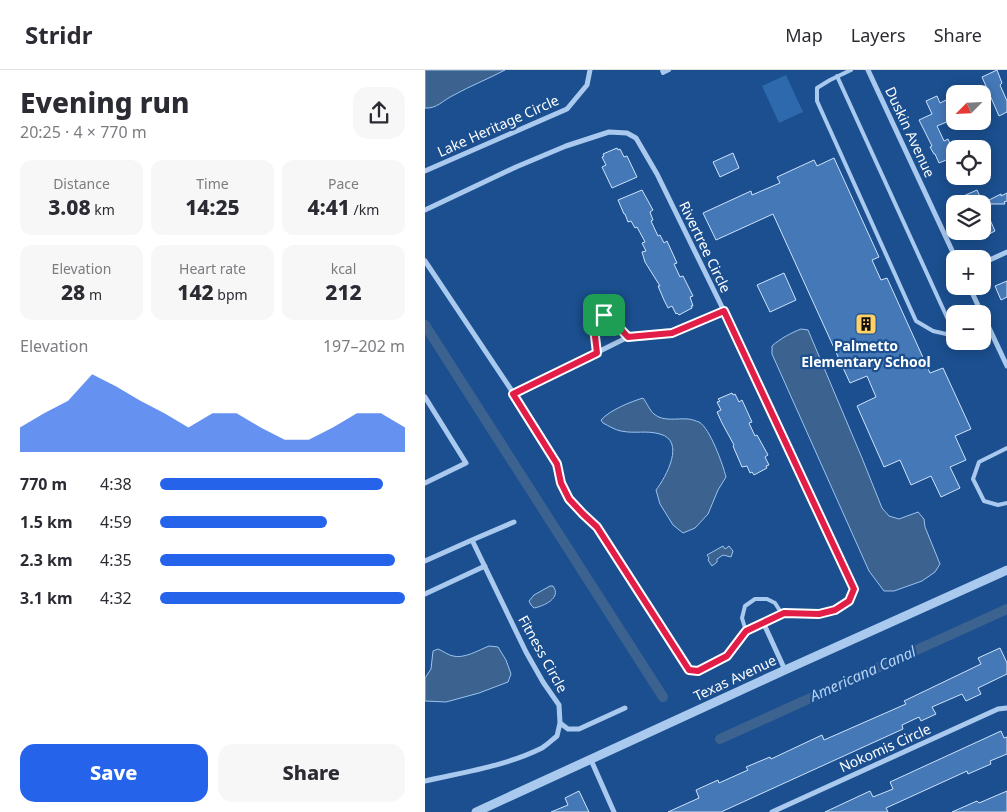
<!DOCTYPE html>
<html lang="en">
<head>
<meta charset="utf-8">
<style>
	body { margin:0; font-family:"Noto Sans",sans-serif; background:#f7f7f7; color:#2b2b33; height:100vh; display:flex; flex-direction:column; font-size:19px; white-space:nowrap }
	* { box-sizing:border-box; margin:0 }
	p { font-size:16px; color:#7c7c81 }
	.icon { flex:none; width:28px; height:28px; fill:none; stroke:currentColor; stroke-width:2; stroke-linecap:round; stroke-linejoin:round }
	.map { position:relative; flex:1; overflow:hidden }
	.details { display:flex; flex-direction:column; background:#fff; width:425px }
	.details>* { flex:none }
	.needle { width:32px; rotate:246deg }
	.controls { position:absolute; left:521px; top:15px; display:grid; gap:10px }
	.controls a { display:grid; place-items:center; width:45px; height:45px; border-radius:10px; background:#fff; box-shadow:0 2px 12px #0003; font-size:25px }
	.pin { position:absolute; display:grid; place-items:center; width:42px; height:42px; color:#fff; margin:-21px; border-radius:10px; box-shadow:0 2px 8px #0006 }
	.round { display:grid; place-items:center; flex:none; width:52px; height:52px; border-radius:15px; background:#f7f7f7 }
	.head { display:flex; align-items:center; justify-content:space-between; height:85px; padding:0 20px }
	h1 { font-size:28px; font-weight:800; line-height:38px }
	.stats { display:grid; grid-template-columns:repeat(3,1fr); gap:8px; height:85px; padding:5px 20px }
	.stats div { display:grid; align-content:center; border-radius:12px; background:#f7f7f7; text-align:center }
	.stats b { font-size:21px; font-weight:800 }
	.stats small { font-size:14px; font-weight:400 }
	.stats p { font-size:14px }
	.chart { height:140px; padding:10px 20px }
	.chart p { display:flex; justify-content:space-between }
	.chart svg { width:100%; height:90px; margin-top:5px; fill:#2563eb; opacity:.7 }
	.button { display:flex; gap:10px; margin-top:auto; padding:10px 20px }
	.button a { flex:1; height:58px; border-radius:15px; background:#2563eb; color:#fff; font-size:20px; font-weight:800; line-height:58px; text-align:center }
	.button a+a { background:#f7f7f7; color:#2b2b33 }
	ul { padding:0 20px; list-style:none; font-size:16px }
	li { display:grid; grid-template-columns:80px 60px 1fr; align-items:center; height:38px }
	li i { height:12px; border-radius:6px; background:#2563eb }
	header { display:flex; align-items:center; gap:30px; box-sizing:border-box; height:70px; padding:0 25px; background:#fff; border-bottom:1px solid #e1e1e2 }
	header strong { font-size:24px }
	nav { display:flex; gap:28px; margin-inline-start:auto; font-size:18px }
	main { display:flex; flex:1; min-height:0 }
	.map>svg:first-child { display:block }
</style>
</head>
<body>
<header>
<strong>Stridr</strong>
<nav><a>Map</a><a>Layers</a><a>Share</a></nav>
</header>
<main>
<section class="details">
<div class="head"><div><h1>Evening run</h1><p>20:25 · 4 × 770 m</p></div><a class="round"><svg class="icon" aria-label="share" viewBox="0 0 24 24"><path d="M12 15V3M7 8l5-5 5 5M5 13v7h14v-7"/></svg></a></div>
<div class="stats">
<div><p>Distance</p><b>3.08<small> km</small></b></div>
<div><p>Time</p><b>14:25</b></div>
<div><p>Pace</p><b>4:41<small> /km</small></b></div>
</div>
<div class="stats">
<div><p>Elevation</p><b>28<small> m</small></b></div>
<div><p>Heart rate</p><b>142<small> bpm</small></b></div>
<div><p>kcal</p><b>212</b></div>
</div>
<div class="chart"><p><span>Elevation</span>197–202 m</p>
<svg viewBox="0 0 160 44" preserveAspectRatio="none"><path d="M0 44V32L10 25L20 19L30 6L40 12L50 19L60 25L70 32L80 25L90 25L100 32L110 38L120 38L130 32L140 25L150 25L160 32V44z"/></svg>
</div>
<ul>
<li><b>770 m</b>4:38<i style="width:91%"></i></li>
<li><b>1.5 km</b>4:59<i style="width:68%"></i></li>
<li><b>2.3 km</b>4:35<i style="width:96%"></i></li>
<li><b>3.1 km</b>4:32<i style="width:100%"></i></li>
</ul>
<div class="button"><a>Save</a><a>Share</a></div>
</section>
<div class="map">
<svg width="582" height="742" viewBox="0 0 582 742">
	<rect width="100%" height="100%" fill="#1b4f8f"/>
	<path fill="#2e69ad" d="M361,5L378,42L354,53L337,16Z"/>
	<path fill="#3c6290" stroke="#9cc4f0" d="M0,0H80C63,9 45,16 29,25C18,30 12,39 0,38Z
		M376,259L383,260L437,388L457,438L464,446L474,449L493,442L499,449L500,457L515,494L510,502L497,511L469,521H459L444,501L347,284V276C356,268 366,263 376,259Z
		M218,328C222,333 225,341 229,344C238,352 252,348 263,349C266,349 271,351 274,352C285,358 298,395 301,407L293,420L283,444L270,458L258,463L248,455L235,434L231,420C241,407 261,371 235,364C221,360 210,364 196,361C190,360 184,356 178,353L176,350C185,340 205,332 218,328Z
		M298,476L300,479L304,476L308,481L306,487L298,485L292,489V492L287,496L283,490L284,488L282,485Z
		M125,516H128C137,528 119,536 109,538L106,535L104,531L109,525Z
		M64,576L73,577L81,590L86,604L83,612L54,623L21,632L0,631V608L6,599L8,581L13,579C18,581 23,585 28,586C39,589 54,580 64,576Z"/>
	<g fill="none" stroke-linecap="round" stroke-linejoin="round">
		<path stroke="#3c6290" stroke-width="10" d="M0,255L238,627
			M295,669L582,539"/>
	</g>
	<path fill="#4478b7" stroke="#cfe3fa" d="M572,0L577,13L575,15L582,31V42L574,46L557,7Z
		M512,26L515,33L521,30L529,49L512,56L519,71L523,69L528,81L523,83L526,88L514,93L510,84H509L505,77L507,76L494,50L507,44L501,31Z
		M192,78L193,80L195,79L199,87L202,86L212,107L187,118L177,97L181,95L177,87L179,86L178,84Z
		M308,83L314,98L295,107L288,92Z
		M409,88L454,187L447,190L456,210L462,208L505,303L518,298L546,359L530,366L541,390L525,397L535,418L516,427L506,406L486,415L475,390L459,397L432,336L451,327L442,306L425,313L348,144L291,170L278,143L326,121L327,125L355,113L352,107L389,90L392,96Z
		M217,120L228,140L225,142L228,150L226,151L233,166L235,165L239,173L242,171L252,193L249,194L255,207L258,206L268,226L265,227L268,236H266L267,238L254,245L252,243L251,244L247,236L243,238L239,230L233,216H235L220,192L217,182L221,181L217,173L220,172L219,170L212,157L210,158L206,151L203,152L200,144H199L193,130Z
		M552,120L558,133L576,124V126L582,123V131L579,132L580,134H536L534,128Z
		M558,134L570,161L558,167Z
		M359,203L371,230L345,242L332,215Z
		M582,211V227L576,230L570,216Z
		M307,323L308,325L310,324L314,332L317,330L327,352L324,353L330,366L332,365L343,385L340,387L344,395L341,396L342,398L329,405L327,402L325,403L322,396L317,397L308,376L309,375L297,353L292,342L296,340L292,332L295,331L293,329Z
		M575,578L582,593V604L553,618L556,624L541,631L537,624L507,637L511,644L496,651L494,647L477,655L478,659L296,742H243L274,728L271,720L293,710L294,713L323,700L321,697L345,687L346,689L397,665L399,670L481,634L479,631L556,594L553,588Z
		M576,661L579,668L582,667V684L565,691L566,694L543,704L542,701L461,738L463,742H400L445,721L448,727L468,719L465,712Z
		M154,721L164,742H126L143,735L140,728Z
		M582,721V742H527L552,731L554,733Z"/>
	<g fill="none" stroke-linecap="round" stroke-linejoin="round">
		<path stroke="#a9c9ee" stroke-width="4" d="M237,0L238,3L244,0
			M426,0L405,10L392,18V31L491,251L508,261L530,266
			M412,6L530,265
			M558,263L565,261
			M172,283L169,258L170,249L179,245L187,250L203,267
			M582,378L554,392L548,409L559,431L573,435L582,433
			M321,561L317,548L320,536L330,529H342L350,533L357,544"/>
		<path stroke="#a9c9ee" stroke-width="5" d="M443,0L531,189
			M0,101L142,39L162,15L165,0
			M0,140L91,97L141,76L184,62L202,63L211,68L232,104L299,241L429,519L424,531L410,541L394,544L359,543L321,561L303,586L273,601L265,600L172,457L158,444L144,429L137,413L133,395L89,324L0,191
			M558,193L582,182
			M544,216L557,244
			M558,245L582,296
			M89,324L203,267L247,263L299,241
			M0,327L41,393L0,413
			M47,470L89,452
			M0,491L47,470L101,582L118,612L134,635L135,653L132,666C127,670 122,675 117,678C81,696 39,702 0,711
			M0,524L60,496
			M338,552L360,600
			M135,653L143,659H154L200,638
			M166,690L189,742
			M347,742L573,639L582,638"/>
		<path stroke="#a9c9ee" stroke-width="9" d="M51,742L360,600L582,500"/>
	</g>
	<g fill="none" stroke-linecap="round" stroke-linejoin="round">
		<g stroke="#fff" stroke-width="10">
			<path id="route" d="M299,241L429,519L424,531L410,540L394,544L359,543L321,561L302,586L273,601L264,600L172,457L158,444L144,429L136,413L132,394L88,324L172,283L169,258L170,249L179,245L187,250L203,267L247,263Z"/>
		</g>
		<use href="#route" stroke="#e11d48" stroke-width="6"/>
	</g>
	<defs>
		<g id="building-square" transform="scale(1.125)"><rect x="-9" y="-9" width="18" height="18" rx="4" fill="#ffd166" stroke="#1b4f8f"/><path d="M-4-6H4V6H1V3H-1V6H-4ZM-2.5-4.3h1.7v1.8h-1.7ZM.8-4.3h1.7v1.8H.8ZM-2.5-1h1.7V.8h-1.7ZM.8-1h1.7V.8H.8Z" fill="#111"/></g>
	</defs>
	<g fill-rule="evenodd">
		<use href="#building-square" x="441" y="254"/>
	</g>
	<g text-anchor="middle" stroke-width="4.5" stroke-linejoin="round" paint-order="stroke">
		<g font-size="14" fill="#fff" stroke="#1b4f8f">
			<text transform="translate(73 56) rotate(-24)" y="5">Lake Heritage Circle</text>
			<text transform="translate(485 62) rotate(65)" y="5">Duskin Avenue</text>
			<text transform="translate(280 177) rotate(64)" y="5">Rivertree Circle</text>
			<text transform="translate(118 584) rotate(61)" y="5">Fitness Circle</text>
			<text transform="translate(310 608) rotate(-25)" y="5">Texas Avenue</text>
			<text transform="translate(460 678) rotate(-24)" y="5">Nokomis Circle</text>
		</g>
		<g font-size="14" font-weight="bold" fill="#fff" stroke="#1b4f8f">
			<text x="441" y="281">Palmetto<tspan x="441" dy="16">Elementary School</tspan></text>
		</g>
		<g font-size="15" font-style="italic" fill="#b5d3f5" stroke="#1b4f8f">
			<text transform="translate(438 604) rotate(-24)" y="5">Americana Canal</text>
		</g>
	</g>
</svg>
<div class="controls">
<a><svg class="needle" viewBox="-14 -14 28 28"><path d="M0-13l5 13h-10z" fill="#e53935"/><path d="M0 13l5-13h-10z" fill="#7c7c81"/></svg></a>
<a><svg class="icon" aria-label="locate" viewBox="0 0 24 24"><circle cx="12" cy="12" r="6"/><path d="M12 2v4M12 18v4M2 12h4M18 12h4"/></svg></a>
<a><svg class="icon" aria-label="layers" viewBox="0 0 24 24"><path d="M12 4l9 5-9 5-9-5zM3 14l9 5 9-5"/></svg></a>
<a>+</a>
<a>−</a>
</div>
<div class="pin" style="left:179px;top:245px;background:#1e9e55"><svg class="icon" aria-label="arrive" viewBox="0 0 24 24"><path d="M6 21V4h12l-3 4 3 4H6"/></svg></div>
</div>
</main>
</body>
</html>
